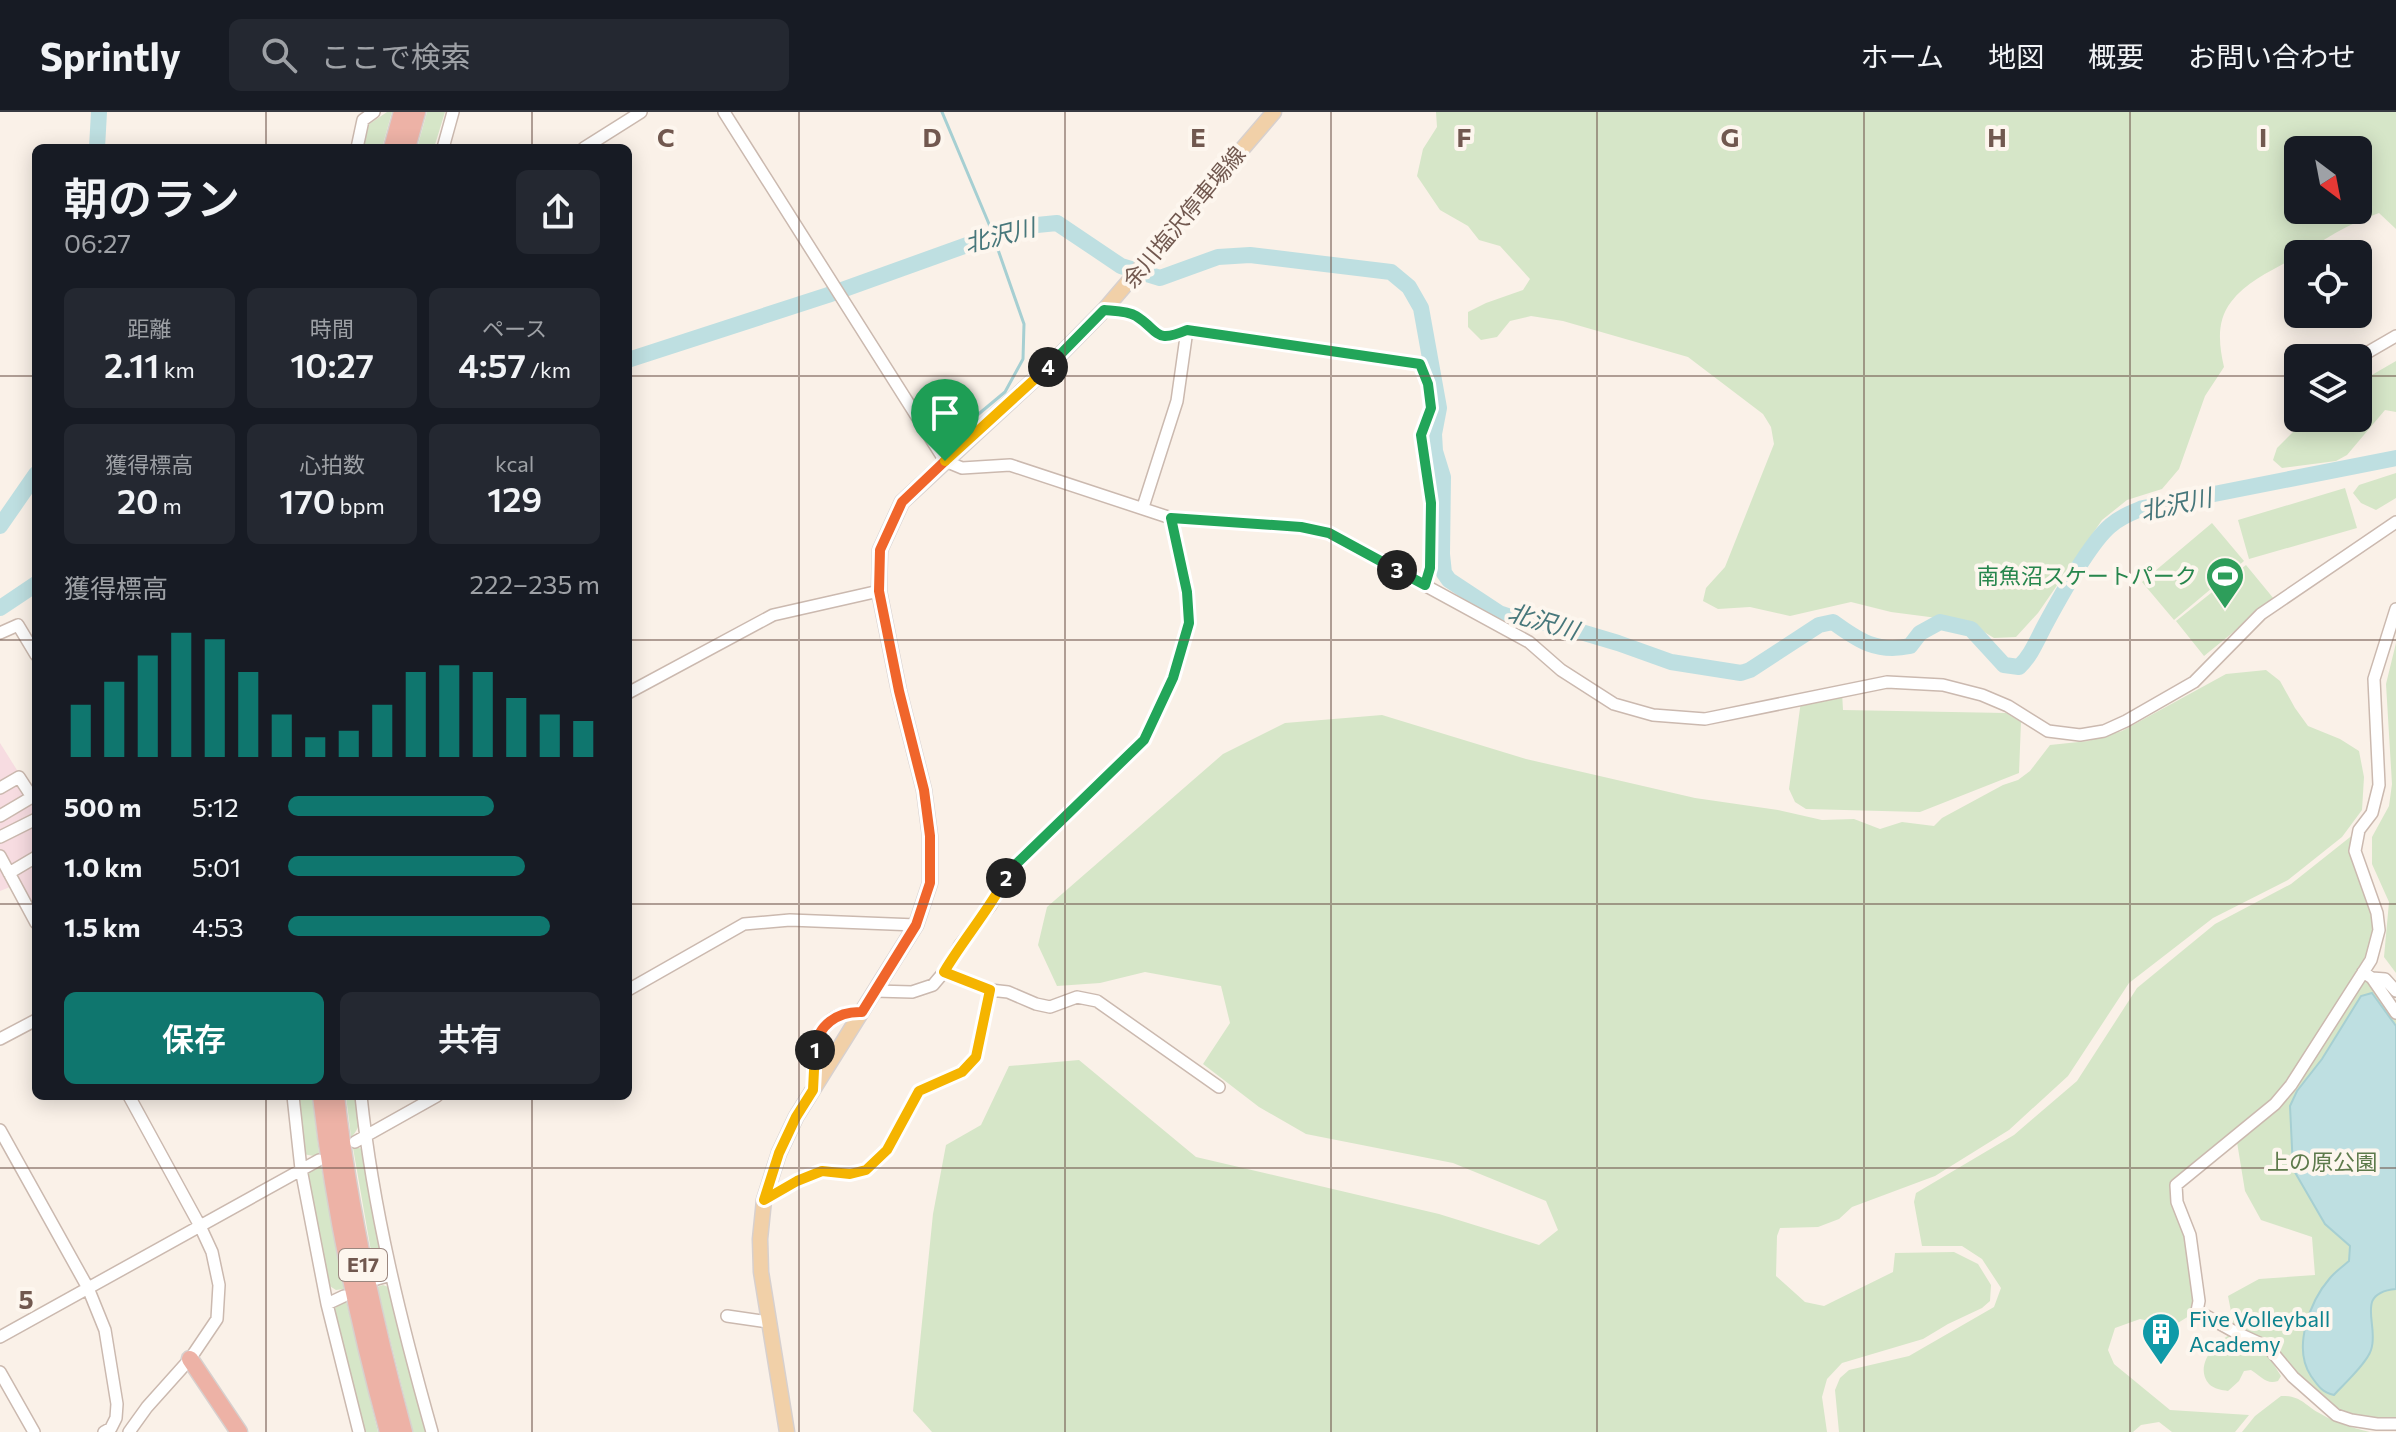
<!DOCTYPE html>
<html lang="ja">
<head>
<meta charset="utf-8">
<style>
	body { margin:0; font-family:Commissioner,"Noto Sans JP",sans-serif; background:#242831; color:#f1f3f6; height:100vh; display:flex; flex-direction:column; font-size:30px; white-space:nowrap }
	* { box-sizing:border-box; margin:0 }
	p { font-size:26px; color:#9ea1a6 }
	.icon { flex:none; width:44px; height:44px; fill:none; stroke:currentColor; stroke-width:2; stroke-linecap:round; stroke-linejoin:round }
	.map { position:relative; flex:1; overflow:hidden }
	.panel { position:absolute; left:32px; top:32px; width:600px; height:956px; display:flex; flex-direction:column; background:#171b24; border-radius:12px; box-shadow:0 4px 20px #0003 }
	.panel>* { flex:none }
	.needle { width:52px; rotate:148deg }
	.controls { position:absolute; left:2284px; top:24px; display:grid; gap:16px }
	.controls a { display:grid; place-items:center; width:88px; height:88px; border-radius:12px; background:#171b24; box-shadow:0 4px 20px #0003; font-size:40px }
	.pin { position:absolute; display:grid; place-items:center; width:68px; height:68px; color:#fff; margin:-82px -34px; border-radius:50% 50% 50% 0; rotate:-45deg; box-shadow:0 0 8px #0007 }
	.pin .icon { rotate:45deg }
	.km { position:absolute; width:40px; height:40px; margin:-20px; border-radius:50%; background:#222; color:#fff; font-size:22px; line-height:40px; text-align:center }
	.round { display:grid; place-items:center; flex:none; width:84px; height:84px; border-radius:12px; background:#242831 }
	.summary { display:flex; align-items:center; justify-content:space-between; height:136px; padding:0 32px }
	h1 { font-size:44px; font-weight:600; line-height:60px }
	.figures { display:grid; grid-template-columns:repeat(3,1fr); gap:12px; height:136px; padding:8px 32px }
	.figures div { display:grid; align-content:center; border-radius:12px; background:#242831; text-align:center }
	.figures b { font-size:34px; font-weight:600 }
	.figures small { font-size:22px; font-weight:400 }
	.figures p { font-size:22px }
	.chart { height:224px; padding:16px 32px }
	.chart p { display:flex; justify-content:space-between }
	.chart svg { width:100%; height:144px; margin-top:8px; stroke:#0f766e; stroke-width:6 }
	.button { display:flex; gap:16px; margin-top:auto; padding:16px 32px }
	.button a { flex:1; height:92px; border-radius:12px; background:#0f766e; color:#fff; font-size:32px; font-weight:600; line-height:92px; text-align:center }
	.button a+a { background:#242831; color:#f1f3f6 }
	ul { padding:0 32px; list-style:none; font-size:26px }
	li { display:grid; grid-template-columns:128px 96px 1fr; align-items:center; height:60px }
	li i { height:20px; border-radius:10px; background:#0f766e }
	header { display:flex; align-items:center; gap:48px; box-sizing:border-box; height:112px; padding:0 40px; background:#171b24; border-bottom:2px solid #363941 }
	header strong { font-size:38px }
	nav { display:flex; gap:44px; margin-inline-start:auto; font-size:28px }
	.search { width:560px; height:72px; background:#242831; display:flex; align-items:center; gap:20px; box-sizing:border-box; padding:0 28px; border-radius:12px; color:#9ea1a6; font-size:30px }
	.map>svg:first-child { display:block }
</style>
</head>
<body>
<header>
<strong>Sprintly</strong>
<div class="search"><svg class="icon" aria-label="search" viewBox="0 0 24 24"><circle cx="10" cy="10" r="6"/><path d="M15 15l6 6"/></svg>ここで検索</div>
<nav><a>ホーム</a><a>地図</a><a>概要</a><a>お問い合わせ</a></nav>
</header>
<div class="map">
<svg width="2396" height="1320" viewBox="0 0 2396 1320">
	<rect width="100%" height="100%" fill="#faf1e8"/>
	<path fill="#f7dce1" d="M0,631L32,682L36,680V819L10,775L0,779Z"/>
	<path fill="#d6e6c8" fill-rule="evenodd" d="M387,0H392L382,36H360L365,15Z
		M427,0H445L434,36H417Z
		M1436,0H2396V117L2379,101C2347,112 2319,131 2292,147C2271,159 2246,170 2231,190C2216,209 2219,233 2224,255L2205,284L2179,357L2162,377L2127,388L2102,408L2038,501L2016,525L1994,526L1968,510L1891,500L1851,490L1790,504L1750,495L1718,497L1703,489L1706,476L1725,455L1774,332L1771,315L1763,302L1688,245L1563,209L1531,204L1510,209L1497,225L1481,228L1468,215V200L1486,191L1523,178L1530,167L1500,134L1479,128L1468,114L1440,98L1417,64L1423,37L1437,15ZM2298,38H2358V98H2298Z
		M2396,249V300L2385,298L2347,343L2336,349L2282,356L2273,348L2277,336L2307,306H2358V271Z
		M2396,361V386L2376,398L2361,391L2353,381L2359,373Z
		M2345,376L2357,416L2249,447L2238,408Z
		M2212,411L2244,449L2174,508L2142,470Z
		M2246,453L2274,487L2204,544L2176,509Z
		M2396,531V861L2384,845L2389,790L2372,752V725L2389,694L2392,672L2386,572Z
		M2266,558L2280,569L2295,596L2308,614L2340,627L2359,639L2364,665L2362,698L2342,725L2288,768L2213,806L2129,871L2068,964L2009,1018L1935,1064L1852,1095L1839,1107L1818,1115L1780,1116L1777,1124L1776,1164L1805,1190L1824,1194L1893,1160L1895,1141L1954,1140L1978,1152L1991,1173L1990,1189L1982,1196L1948,1212L1923,1227L1842,1251L1827,1267L1822,1285L1827,1320H932L913,1299L933,1102L946,1033L981,1013L1009,954L1079,948L1196,1045L1439,1102L1539,1133L1558,1118L1546,1089L1453,1051L1306,1022L1259,995L1203,952L1230,911L1221,874L1145,860L1100,871L1057,874L1038,833L1047,795L1223,642L1285,611L1382,603L1526,647L1695,686L1778,698L1822,708L1854,707L1880,717L1902,710L1934,714L1942,706L2003,673L2018,668L2030,659L2050,633L2088,629L2122,619L2226,562Z
		M1842,580L1843,598L2006,601L2021,610L2019,661L1920,700L1806,697L1795,690L1789,677L1801,589Z
		M2359,718L2355,739L2379,818L2363,860L2396,901V1312L2336,1303L2268,1235L2235,1220L2228,1184L2259,1167L2315,1163L2312,1125L2261,1108L2245,1079L2236,1024L2176,1073L2190,1123L2197,1199L2173,1214L2140,1207L2115,1216L2108,1238L2114,1252L2170,1298L2249,1303L2235,1320H2172L2159,1310L2141,1313L2133,1320H1839L1835,1278L1840,1266L1849,1258L1909,1244L1994,1195L2001,1176L1982,1147L1962,1134H1922L1914,1090L1916,1081L2014,1023L2077,969L2137,876L2215,812L2291,772Z
		M296,984H312L319,1041L314,1044L303,1042Z
		M346,984H358C359,999 363,1015 351,1025Z
		M355,1035L363,1037L384,1150L383,1155L375,1162L353,1036Z
		M321,1054L344,1177L336,1178L328,1173L306,1062Z
		M383,1173L391,1176L428,1320H413L377,1175Z
		M346,1188L378,1320H362L334,1198L337,1194Z
		M2230,1223L2267,1242L2281,1264L2278,1269C2266,1273 2261,1264 2251,1258L2244,1259L2239,1269L2228,1279C2222,1278 2214,1277 2209,1272C2194,1255 2214,1230 2230,1223Z
		M2281,1284C2301,1283 2305,1294 2321,1302C2336,1311 2353,1316 2370,1320H2242L2255,1304Z"/>
	<path fill="#bedfe1" stroke="#a6cfd2" stroke-width="2" d="M2372,881L2396,914V1177C2353,1181 2380,1213 2371,1238C2367,1251 2344,1272 2334,1283C2323,1281 2318,1274 2311,1264C2292,1236 2310,1189 2330,1166C2335,1160 2343,1154 2349,1149L2350,1134L2325,1112L2293,1057L2290,994L2297,979L2322,947L2361,884Z"/>
	<g fill="none" stroke-linecap="round" stroke-linejoin="round">
		<path stroke="#a6cfd2" stroke-width="3" d="M942,0L989,112L1024,212L1023,247L1005,280L957,320"/>
		<path stroke="#bedfe1" stroke-width="16" d="M97,36L99,0
			M628,248L828,183L1017,115L1057,111L1121,154L1160,166L1218,145L1250,143L1391,160L1409,175L1421,196L1439,296L1434,322L1435,339L1443,365L1442,442L1444,461L1449,468L1499,501L1508,504L1561,514L1618,531L1671,550L1741,561L1750,558L1819,513L1833,510C1859,529 1877,541 1910,534L1920,521L1940,510L1971,517L2004,553L2019,555C2031,544 2037,528 2045,513C2059,487 2089,432 2110,414C2120,405 2131,401 2143,396L2396,346
			M0,414L36,362
			M0,496L36,472"/>
		<g stroke="#cbb9af" stroke-width="14">
			<path id="minor" d="M724,0L945,349L962,356L1010,353L1171,406L1301,415L1329,421L1529,530L1561,558L1614,592L1653,603L1705,607L1887,570L1943,573L1982,583L2008,594L2048,619L2080,623L2104,619L2126,609L2194,570L2261,502L2396,410
				M357,36L363,8L374,0
				M443,36L453,0
				M584,36L641,0
				M1104,198C1114,199 1128,199 1136,204C1160,219 1154,232 1187,218L1420,252L1428,272L1431,296L1421,323L1431,391L1430,456L1425,473
				M2358,246L2396,224
				M2295,281L2298,280
				M1143,395L1177,289L1187,218
				M2396,497L2374,567L2379,673L2372,701L2359,718L2355,739L2377,801L2379,818L2371,848L2291,973L2275,992L2176,1073L2177,1090L2190,1123L2199,1189L2197,1199L2235,1220L2268,1235L2293,1265L2336,1303L2351,1308L2377,1312H2396
				M0,521L18,513L36,543
				M628,581L773,503L879,479
				M0,676L19,665L32,685L0,704
				M0,725L36,707
				M0,744L36,811
				M9,761L36,745
				M944,860L990,878L1008,880L1036,892L1050,895L1077,885L1097,889L1219,975
				M2363,860L2372,866L2396,901
				M2372,866L2385,867L2396,879
				M628,878L744,812L790,808L916,813
				M875,879L912,880L933,873L944,860L960,833L991,793L1010,758L1144,628L1173,566L1189,511L1187,480L1171,406
				M0,927L36,908
				M813,977C815,939 811,899 862,900
				M293,984L301,1057L327,1192L359,1320
				M361,984C373,1098 401,1210 432,1320
				M0,1018L88,1176L105,1218L117,1292L116,1306L111,1316L104,1320
				M355,1030L437,984
				M764,1088L797,1069L822,1059L850,1062L866,1058L887,1038L919,979L962,960L976,945L990,878
				M377,1167L391,1163
				M327,1192L344,1184
				M727,1204L768,1210
				M0,1225L319,1048
				M0,1260L34,1320
				M129,1320L147,1295L190,1247L217,1207L219,1173L212,1140L200,1114L129,984"/>
		</g>
		<g stroke="#d7d0ce" stroke-width="17">
			<path id="major" d="M787,1320L761,1160L760,1127L764,1088L779,1041L796,1005L916,813L930,771V724L924,678L899,579L879,479L880,438L902,390L1051,252L1104,198L1274,0"/>
		</g>
		<g stroke="#d7d0ce" stroke-width="19">
			<path id="highway" d="M392,36L402,0
				M407,36L417,0
				M321,984C334,1097 358,1210 388,1320
				M336,984C349,1098 374,1209 404,1320
				M190,1247L239,1320"/>
		</g>
		<use href="#minor" stroke="#fff" stroke-width="11"/>
		<use href="#major" stroke="#f1d0a8" stroke-width="14"/>
		<use href="#highway" stroke="#edb2a6" stroke-width="16"/>
	</g>
	<g fill="none" stroke-linecap="round" stroke-linejoin="round">
		<g stroke="#fff" stroke-width="16">
			<path id="split-1" d="M815,938C817,913 838,899 862,900L916,813L930,771V724L924,678L899,579L879,479L880,438L902,390L945,349"/>
		</g>
		<g stroke="#fff" stroke-width="16">
			<path id="split-2" d="M815,938L813,978L796,1005L779,1041L764,1088L797,1069L822,1059L850,1062L866,1058L887,1038L919,979L962,960L976,945L990,878L944,860C963,828 988,799 1006,766"/>
		</g>
		<g stroke="#fff" stroke-width="16">
			<path id="split-3" d="M1006,766L1010,758L1144,628L1173,566L1189,511L1187,480L1171,406L1301,415L1329,421L1397,458"/>
		</g>
		<g stroke="#fff" stroke-width="16">
			<path id="split-4" d="M1048,255L1104,198C1114,199 1128,199 1136,204C1160,219 1154,232 1187,218L1420,252L1428,272L1431,296L1421,323L1431,391L1430,456L1425,473L1397,458"/>
		</g>
		<g stroke="#fff" stroke-width="16">
			<path id="split-5" d="M945,349L1048,255"/>
		</g>
		<use href="#split-1" stroke="#f0652b" stroke-width="10"/>
		<use href="#split-2" stroke="#f5b400" stroke-width="10"/>
		<use href="#split-3" stroke="#22a559" stroke-width="10"/>
		<use href="#split-4" stroke="#22a559" stroke-width="10"/>
		<use href="#split-5" stroke="#f5b400" stroke-width="10"/>
	</g>
	<path fill="none" stroke="#71584f" stroke-width="2" stroke-opacity="0.55" d="M266,0V36M532,0V36M799,0V1320M1065,0V1320M1331,0V1320M1597,0V1320M1864,0V1320M2130,0V1320M0,264H36M628,264H2298M2358,264H2396M0,528H36M628,528H2396M0,792H36M628,792H2396M266,984V1320M532,984V1320M0,1056H2396"/>
	<defs>
		<g id="stadium-pin" transform="scale(2)"><path d="M0 17L-7.5 6A9.5 9.5 0 1 1 7.5 6Z" fill="#2e9e5b" stroke="#fdf6ee"/><path d="M0-5a6.5 5 0 1 0 0 10a6.5 5 0 1 0 0-10ZM-3.5-1.8h7v3.6h-7Z" fill="#fff"/></g>
		<g id="building-pin" transform="scale(2)"><path d="M0 17L-7.5 6A9.5 9.5 0 1 1 7.5 6Z" fill="#0f9aa8" stroke="#fdf6ee"/><path d="M-4-6H4V6H1V3H-1V6H-4ZM-2.5-4.3h1.7v1.8h-1.7ZM.8-4.3h1.7v1.8H.8ZM-2.5-1h1.7V.8h-1.7ZM.8-1h1.7V.8H.8Z" fill="#fff"/></g>
	</defs>
	<g fill-rule="evenodd">
		<use href="#stadium-pin" x="2225" y="464"/>
		<use href="#building-pin" x="2161" y="1220"/>
	</g>
	<g text-anchor="middle" stroke-width="8" stroke-linejoin="round" paint-order="stroke">
		<rect fill="#fdf6ee" stroke="#9b877f" stroke-width="2" x="339" y="1137" width="48" height="32" rx="6"/>
		<g font-size="20" font-weight="bold" fill="#71584f">
			<text x="363" y="1160">E17</text>
		</g>
		<g font-size="22" fill="#71584f" stroke="#fdf6ee">
			<text transform="translate(1184 105) rotate(-50)" y="8">余川塩沢停車場線</text>
		</g>
		<g font-size="22" fill="#27864d" stroke="#fdf6ee" text-anchor="end">
			<text x="2197" y="472">南魚沼スケートパーク</text>
		</g>
		<g font-size="22" fill="#5d7a4b" stroke="#fdf6ee">
			<text x="2322" y="1058">上の原公園</text>
		</g>
		<g font-size="22" fill="#0d838f" stroke="#fdf6ee" text-anchor="start">
			<text x="2189" y="1215">Five Volleyball<tspan x="2189" dy="25">Academy</tspan></text>
		</g>
		<g font-size="24" font-style="italic" fill="#47777b" stroke="#fdf6ee">
			<text transform="translate(1000 124) rotate(-14)" y="8">北沢川</text>
			<text transform="translate(2176 393) rotate(-12)" y="8">北沢川</text>
			<text transform="translate(1543 510) rotate(16)" y="8">北沢川</text>
		</g>
	</g>
	<g font-size="26" text-anchor="middle" font-weight="bold" fill="#71584f" stroke="#fdf6ee" stroke-width="8" stroke-linejoin="round" paint-order="stroke">
		<text x="666" y="35">C</text>
		<text x="932" y="35">D</text>
		<text x="1198" y="35">E</text>
		<text x="1464" y="35">F</text>
		<text x="1730" y="35">G</text>
		<text x="1997" y="35">H</text>
		<text x="2263" y="35">I</text>
		<text x="26" y="1197">5</text>
	</g>
</svg>
<div class="controls">
<a><svg class="needle" viewBox="-14 -14 28 28"><path d="M0-13l5 13h-10z" fill="#e53935"/><path d="M0 13l5-13h-10z" fill="#9ea1a6"/></svg></a>
<a><svg class="icon" aria-label="locate" viewBox="0 0 24 24"><circle cx="12" cy="12" r="6"/><path d="M12 2v4M12 18v4M2 12h4M18 12h4"/></svg></a>
<a><svg class="icon" aria-label="layers" viewBox="0 0 24 24"><path d="M12 4l9 5-9 5-9-5zM3 14l9 5 9-5"/></svg></a>
</div>
<div class="pin" style="left:945px;top:349px;background:#1e9e55"><svg class="icon" aria-label="arrive" viewBox="0 0 24 24"><path d="M6 21V4h12l-3 4 3 4H6"/></svg></div>
<b class="km" style="left:815px;top:938px">1</b>
<b class="km" style="left:1006px;top:766px">2</b>
<b class="km" style="left:1397px;top:458px">3</b>
<b class="km" style="left:1048px;top:255px">4</b>
<section class="panel">
<div class="summary"><div><h1>朝のラン</h1><p>06:27</p></div><a class="round"><svg class="icon" aria-label="share" viewBox="0 0 24 24"><path d="M12 15V3M7 8l5-5 5 5M5 13v7h14v-7"/></svg></a></div>
<div class="figures">
<div><p>距離</p><b>2.11<small> km</small></b></div>
<div><p>時間</p><b>10:27</b></div>
<div><p>ペース</p><b>4:57<small> /km</small></b></div>
</div>
<div class="figures">
<div><p>獲得標高</p><b>20<small> m</small></b></div>
<div><p>心拍数</p><b>170<small> bpm</small></b></div>
<div><p>kcal</p><b>129</b></div>
</div>
<div class="chart"><p><span>獲得標高</span>222–235 m</p>
<svg viewBox="0 0 160 44" preserveAspectRatio="none"><path d="M5 44V28M15 44V21M25 44V13M35 44V6M45 44V8M55 44V18M65 44V31M75 44V38M85 44V36M95 44V28M105 44V18M115 44V16M125 44V18M135 44V26M145 44V31M155 44V33"/></svg>
</div>
<ul>
<li><b>500 m</b>5:12<i style="width:66%"></i></li>
<li><b>1.0 km</b>5:01<i style="width:76%"></i></li>
<li><b>1.5 km</b>4:53<i style="width:84%"></i></li>
</ul>
<div class="button"><a>保存</a><a>共有</a></div>
</section>
</div>
</body>
</html>
